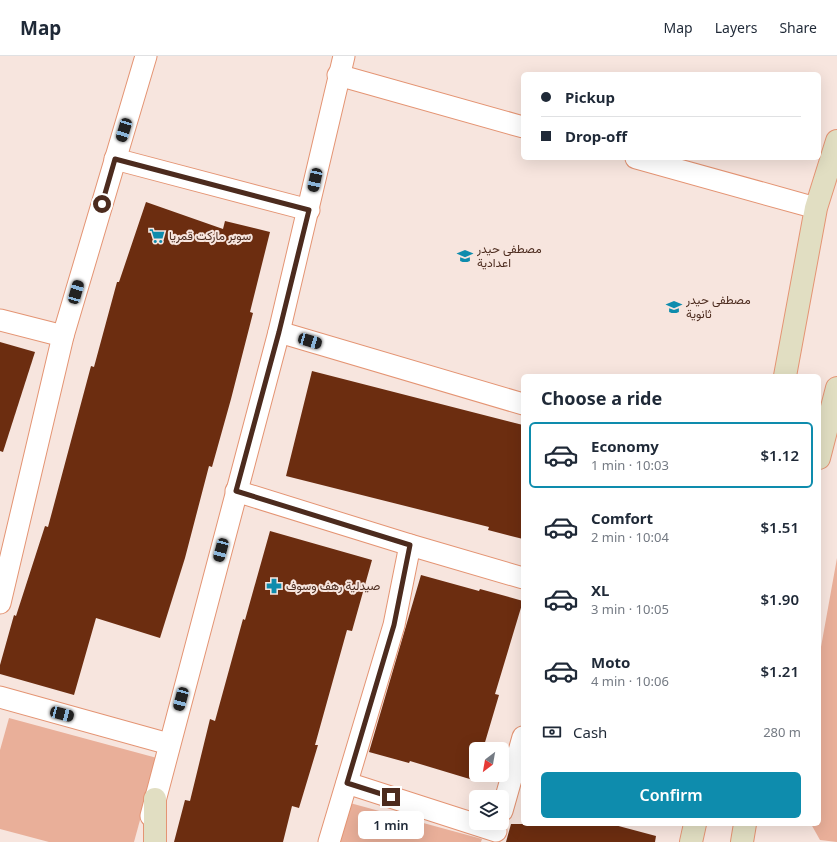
<!DOCTYPE html>
<meta charset="utf-8">
<style>
body{margin:0;font-family:"Noto Sans",Vazirmatn,sans-serif;background:#f6f6f7;color:#1f2937;height:100vh;display:flex;flex-direction:column;font-size:15px;white-space:nowrap}
*{box-sizing:border-box;margin:0}
p{font-size:13px;color:#747a83}
.icon{flex:none;width:22px;height:22px;fill:none;stroke:currentColor;stroke-width:2;stroke-linecap:round;stroke-linejoin:round}
.map{position:relative;flex:1;overflow:hidden}
.side{position:absolute;left:521px;top:318px;width:300px;height:452px;display:flex;flex-direction:column;background:#fff;border-radius:6px;box-shadow:0 4px 16px #0002}
.side>*{flex:none}
.guide{position:absolute;left:521px;top:16px;width:300px;height:88px;border-radius:6px;box-shadow:0 4px 16px #0002;display:grid;align-content:center;height:88px;padding:0 20px;background:#fff}
.needle{width:26px;rotate:211deg}
.buttons{position:absolute;left:469px;top:686px;display:grid;gap:8px}
.buttons a{display:grid;place-items:center;width:40px;height:40px;border-radius:6px;background:#fff;box-shadow:0 4px 16px #0002;font-size:20px}
.end{position:absolute;width:18px;height:18px;margin:-9px;border:5px solid #4c2b1e;background:#fff;box-shadow:0 0 0 2px #fff}
.from{border-radius:50%}
.bubble{position:absolute;height:28px;border-radius:6px;background:#fff;box-shadow:0 4px 16px #0002;font-size:13px;font-weight:600;line-height:28px;text-align:center}
.car{position:absolute;width:12px;height:24px;margin:-12px -6px;border-radius:5px;box-shadow:0 0 3px 1px #0007;background:linear-gradient(#222 24%,#8ab4d8 0 40%,#222 0 76%,#8ab4d8 0 86%,#222 0)}
.guide b{display:flex;align-items:center;gap:14px;height:38px;font-size:15px}
.guide b+b{border-top:1px solid #e0e1e3}
.guide i{width:10px;height:10px;background:#1f2937}
ul{padding:0;list-style:none}
li{display:flex;align-items:center;gap:12px;height:66px;margin:0 8px 6px;padding:0 12px;border:2px solid transparent;border-radius:6px}
li div{flex:1}
li b{display:block;font-size:15px}
li em{font-style:normal;font-weight:600}
li.selected{border-color:#0e8cad}
li>.icon{width:36px;height:36px;stroke-width:1.5}
h2{padding:0 20px;font-size:18px;line-height:48px}
.pay{display:flex;align-items:center;gap:10px;height:44px;padding:0 20px;font-size:15px}
.pay p{margin-inline-start:auto}
.cta{display:flex;gap:8px;margin-top:auto;padding:8px 20px}
.cta a{flex:1;height:46px;border-radius:6px;background:#0e8cad;color:#fff;font-size:16px;font-weight:600;line-height:46px;text-align:center}
header{display:flex;align-items:center;gap:24px;box-sizing:border-box;height:56px;padding:0 20px;background:#fff;border-bottom:1px solid #e0e1e3}
header strong{font-size:19px}
nav{display:flex;gap:22px;margin-inline-start:auto;font-size:14px}
.map>svg:first-child{display:block}
.green{fill:#e9af99}
.building{fill:#6c2d10}
.lines{fill:none;stroke-linecap:round;stroke-linejoin:round}
.minor-casing{stroke:#e49473;stroke-width:23}
.secondary-casing{stroke:#e49473;stroke-width:24}
.minor{stroke:#fff;stroke-width:21}
.secondary{stroke:#e1dec2;stroke-width:22}
.route{stroke:#4c2b1e;stroke-width:5}
.labels{text-anchor:middle;stroke-width:4;stroke-linejoin:round;paint-order:stroke}
.poi-label{font-size:12px;fill:#4c2b1e;stroke:#f7e5de;text-anchor:start}
</style>
<header>
<strong>Map</strong>
<nav><a>Map</a><a>Layers</a><a>Share</a></nav>
</header>
<div class="map">
<svg width="837" height="786" viewBox="0 0 837 786">
<rect width="100%" height="100%" fill="#f7e5de"/>
<!-- green -->
<g class="green">
<path d="M 837,502 L 837,786 L 820,784 L 811,768 L 819,768 L 819,602 Z"/>
<path d="M 9,662 L 157,702 L 134,786 L 49,786 L 0,773 L 0,694 Z"/>
<path d="M 350,747 L 482,783 L 481,786 L 339,786 Z"/>
</g>
<!-- building -->
<g class="building">
<path d="M 146,146 L 223,173 L 225,165 L 270,176 L 250,256 L 253,257 L 231,343 L 212,411 L 209,410 L 185,502 L 160,582 L 96,562 L 74,639 L 0,618 L 0,609 L 14,559 L 16,560 L 45,470 L 48,471 L 91,310 L 94,311 L 117,226 L 119,226 Z"/>
<path d="M 0,286 L 35,296 L 3,396 L 0,395 Z"/>
<path d="M 312,315 L 523,369 L 523,483 L 488,474 L 489,471 L 286,420 Z"/>
<path d="M 270,475 L 372,504 L 352,575 L 347,574 L 315,689 L 318,689 L 299,752 L 292,750 L 283,786 L 174,786 L 185,744 L 190,745 L 210,663 L 215,665 L 243,563 L 245,564 Z"/>
<path d="M 421,519 L 479,535 L 480,533 L 523,545 L 495,638 L 499,639 L 483,693 L 476,693 L 476,714 L 473,724 L 410,705 L 409,707 L 369,696 Z"/>
<path d="M 511,768 L 611,768 L 656,780 L 655,786 L 506,786 Z"/>
</g>
<g class="lines">
<defs>
<g id="minor">
<path d="M 338,19 L 523,71"/>
<path d="M 636,102 L 816,152"/>
<path d="M 115,103 L 309,154"/>
<path d="M 0,264 L 63,280"/>
<path d="M 279,276 L 523,348"/>
<path d="M 236,435 L 410,489 L 523,522"/>
<path d="M 0,547 L 63,280 L 146,0"/>
<path d="M 0,641 L 169,688"/>
<path d="M 347,727 L 496,775"/>
<path d="M 502,755 L 523,681"/>
<path d="M 151,760 L 279,276 L 344,0"/>
<path d="M 329,786 L 394,569 L 410,489"/>
</g>
<g id="secondary">
<path d="M 785,320 L 816,152 L 837,85"/>
<path d="M 819,402 L 837,332"/>
<path d="M 155,786 L 155,743"/>
<path d="M 691,786 L 695,768"/>
<path d="M 742,786 L 745,768"/>
</g>
</defs>
<!-- minor casing -->
<use href="#minor" class="minor-casing"/>
<!-- secondary casing -->
<use href="#secondary" class="secondary-casing"/>
<!-- minor -->
<use href="#minor" class="minor"/>
<!-- secondary -->
<use href="#secondary" class="secondary"/>
</g>
<g class="lines">
<!-- route -->
<path class="route" d="M 102,148 L 115,103 L 309,154 L 279,276 L 236,435 L 410,489 L 394,569 L 347,727 L 391,741"/>
</g>
<!-- icons -->
<defs>
<symbol id="supermarket-bare" viewBox="-9 -9 18 18"><path d="M-6-5.5h2.5l.6 2H6L4.5 2H-2.5L-4.4-4H-6ZM-1.5 3.2a1.3 1.3 0 1 0 .1 0ZM3 3.2a1.3 1.3 0 1 0 .1 0Z" fill="#0e8cad" stroke="#f7e5de" stroke-width="2.5" paint-order="stroke"/></symbol>
<symbol id="school-bare" viewBox="-9 -9 18 18"><path d="M0-5L7-2L0 1L-7-2ZM-4 1L0 2.5L4 1V4Q0 6-4 4Z" fill="#0e8cad" stroke="#f7e5de" stroke-width="2.5" paint-order="stroke"/></symbol>
<symbol id="pharmacy-bare" viewBox="-9 -9 18 18"><path d="M-2-6h4v4h4v4h-4v4h-4v-4h-4v-4h4Z" fill="#0e8cad" stroke="#f7e5de" stroke-width="2.5" paint-order="stroke"/></symbol>
</defs>
<g fill-rule="evenodd">
<use href="#supermarket-bare" x="146" y="169" width="22" height="22"/>
<use href="#school-bare" x="454" y="189" width="22" height="22"/>
<use href="#school-bare" x="663" y="240" width="22" height="22"/>
<use href="#pharmacy-bare" x="263" y="519" width="22" height="22"/>
</g>
<g class="labels">
<!-- poi labels -->
<g class="poi-label">
<text x="169" y="184">سوبر ماركت قمريا</text>
<text x="477" y="197">مصطفى حيدر<tspan x="477" dy="14">اعدادية</tspan></text>
<text x="686" y="248">مصطفى حيدر<tspan x="686" dy="14">ثانوية</tspan></text>
<text x="286" y="534">صيدلية رهف وسوف</text>
</g>
</g>
</svg>
<div class="buttons">
<a><svg class="needle" viewBox="-14 -14 28 28"><path d="M0-13l5 13h-10z" fill="#e53935"/><path d="M0 13l5-13h-10z" fill="#747a83"/></svg></a>
<a><svg class="icon" aria-label="layers" viewBox="0 0 24 24"><path d="M12 4l9 5-9 5-9-5zM3 14l9 5 9-5"/></svg></a>
</div>
<i class="end from" style="left:102px;top:148px"></i>
<i class="end" style="left:391px;top:741px"></i>
<div class="bubble" style="left:358px;top:755px;width:66px">1 min</div>
<i class="car" style="left:124px;top:74px;rotate:197deg"></i>
<i class="car" style="left:315px;top:124px;rotate:192deg"></i>
<i class="car" style="left:76px;top:236px;rotate:16deg"></i>
<i class="car" style="left:310px;top:285px;rotate:106deg"></i>
<i class="car" style="left:221px;top:494px;rotate:195deg"></i>
<i class="car" style="left:181px;top:643px;rotate:195deg"></i>
<i class="car" style="left:62px;top:658px;rotate:105deg"></i>
<div class="guide">
<b><i class="from"></i>Pickup</b>
<b><i></i>Drop-off</b>
</div>
<section class="side">
<h2>Choose a ride</h2>
<ul>
<li class="selected"><svg class="icon" aria-label="car" viewBox="0 0 24 24"><path d="M5 17H2v-5l4-1 3-4h7l3 4 3 1v5h-3M9 17h6M6 11h13"/><circle cx="7" cy="17" r="2"/><circle cx="17" cy="17" r="2"/></svg><div><b>Economy</b><p>1 min · 10:03</p></div><em>$1.12</em></li>
<li><svg class="icon" aria-label="car" viewBox="0 0 24 24"><path d="M5 17H2v-5l4-1 3-4h7l3 4 3 1v5h-3M9 17h6M6 11h13"/><circle cx="7" cy="17" r="2"/><circle cx="17" cy="17" r="2"/></svg><div><b>Comfort</b><p>2 min · 10:04</p></div><em>$1.51</em></li>
<li><svg class="icon" aria-label="car" viewBox="0 0 24 24"><path d="M5 17H2v-5l4-1 3-4h7l3 4 3 1v5h-3M9 17h6M6 11h13"/><circle cx="7" cy="17" r="2"/><circle cx="17" cy="17" r="2"/></svg><div><b>XL</b><p>3 min · 10:05</p></div><em>$1.90</em></li>
<li><svg class="icon" aria-label="car" viewBox="0 0 24 24"><path d="M5 17H2v-5l4-1 3-4h7l3 4 3 1v5h-3M9 17h6M6 11h13"/><circle cx="7" cy="17" r="2"/><circle cx="17" cy="17" r="2"/></svg><div><b>Moto</b><p>4 min · 10:06</p></div><em>$1.21</em></li>
</ul>
<div class="pay"><svg class="icon" aria-label="cash" viewBox="0 0 24 24"><path d="M3 7h18v10H3z"/><circle cx="12" cy="12" r="2"/></svg>Cash<p>280 m</p></div>
<div class="cta"><a>Confirm</a></div>
</section>
</div>
